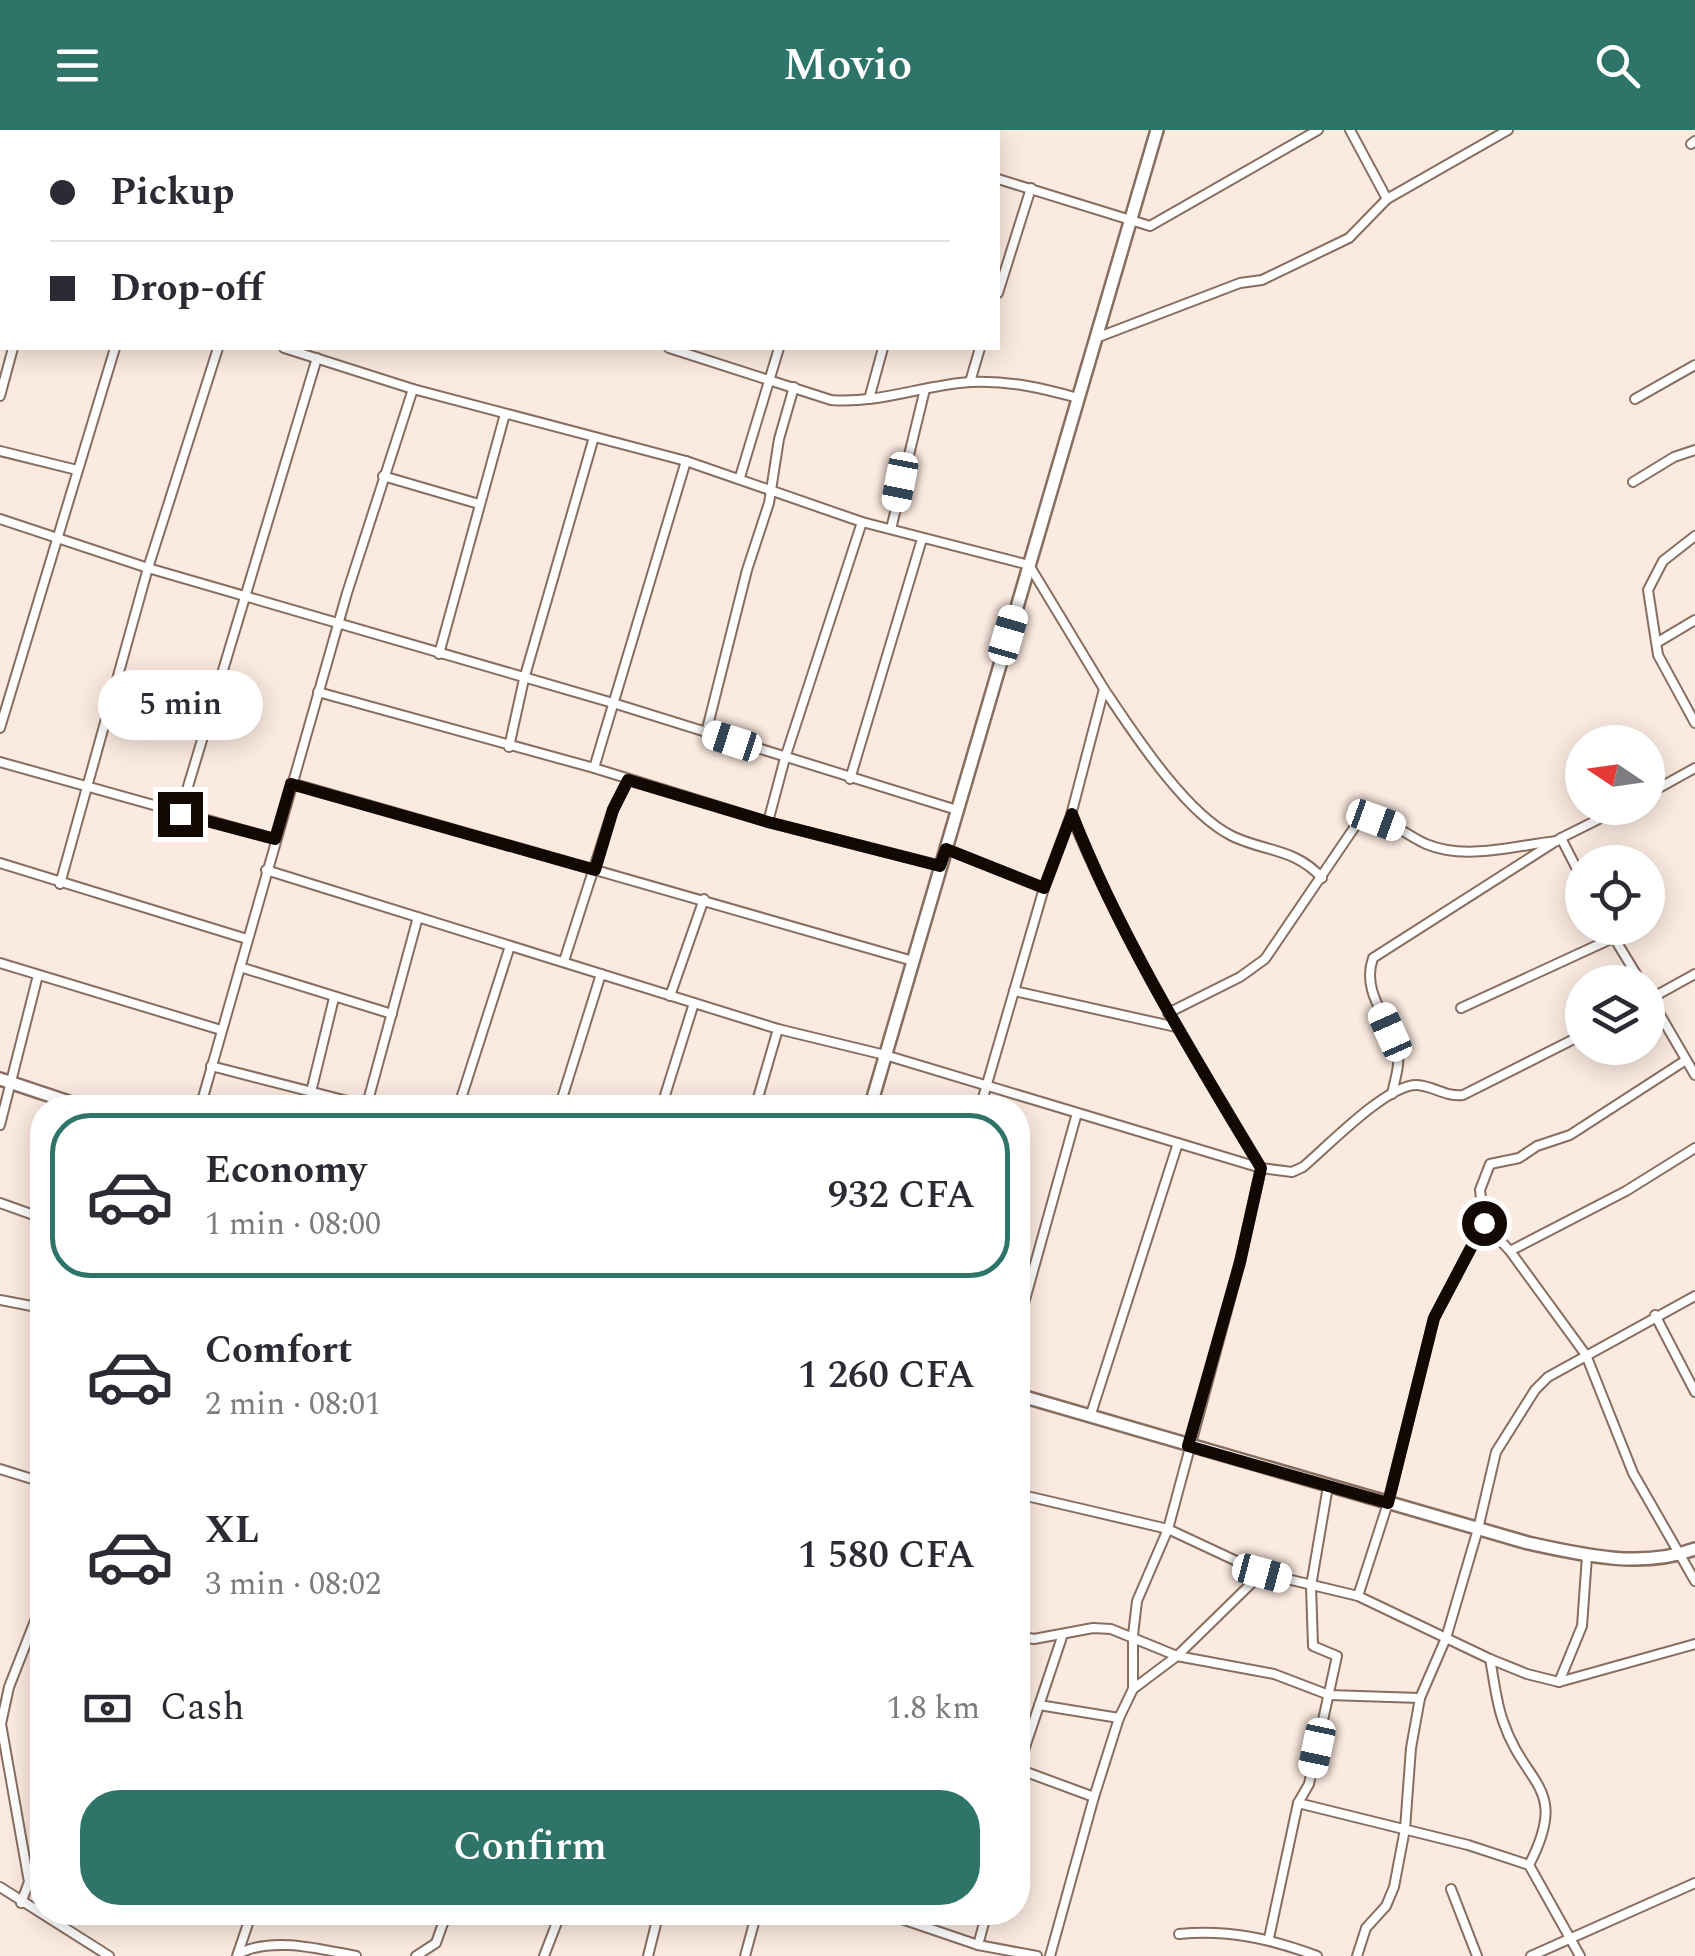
<!DOCTYPE html>
<meta charset="utf-8">
<style>
body{margin:0;font-family:Spectral,serif;background:#f2f2f3;color:#2b2b33;height:100vh;display:flex;flex-direction:column;font-size:38px;white-space:nowrap}
*{box-sizing:border-box;margin:0}
p{font-size:32px;color:#7c7c81}
.icon{flex:none;width:55px;height:55px;fill:none;stroke:currentColor;stroke-width:2;stroke-linecap:round;stroke-linejoin:round}
.map{position:relative;flex:1;overflow:hidden}
.panel{position:absolute;left:30px;top:965px;width:1000px;height:830px;display:flex;flex-direction:column;background:#fff;border-radius:40px;box-shadow:0 5px 25px #0003}
.panel>*{flex:none}
.guide{position:absolute;left:0px;top:0px;width:1000px;height:220px;box-shadow:0 5px 25px #0003;display:grid;align-content:center;height:220px;padding:0 50px;background:#fff}
.needle{width:65px;rotate:283deg}
.tools{position:absolute;left:1565px;top:595px;display:grid;gap:20px}
.tools a{display:grid;place-items:center;width:100px;height:100px;border-radius:50%;background:#fff;box-shadow:0 5px 25px #0003;font-size:50px}
.end{position:absolute;width:45px;height:45px;margin:-22px;border:12px solid #120905;background:#fff;box-shadow:0 0 0 5px #fff}
.from{border-radius:50%}
.bubble{position:absolute;height:70px;border-radius:35px;background:#fff;box-shadow:0 5px 25px #0003;font-size:32px;font-weight:600;line-height:70px;text-align:center}
.car{position:absolute;width:30px;height:60px;margin:-30px -15px;border-radius:12px;box-shadow:0 0 8px 2px #0007;background:linear-gradient(#fff 24%,#345 0 40%,#fff 0 76%,#345 0 86%,#fff 0)}
.guide b{display:flex;align-items:center;gap:35px;height:95px;font-size:38px}
.guide b+b{border-top:2px solid #e1e1e2}
.guide i{width:25px;height:25px;background:#2b2b33}
ul{padding:18px 0 0;list-style:none}
li{display:flex;align-items:center;gap:30px;height:165px;margin:0 20px 15px;padding:0 30px;border:5px solid transparent;border-radius:40px}
li div{flex:1}
li b{display:block;font-size:38px}
li em{font-style:normal;font-weight:600}
li.current{border-color:#2e7469}
li>.icon{width:90px;height:90px;stroke-width:1.5}
.pay{display:flex;align-items:center;gap:25px;height:110px;padding:0 50px;font-size:38px}
.pay p{margin-inline-start:auto}
.primary-button{display:flex;gap:20px;margin-top:auto;padding:20px 50px}
.primary-button a{flex:1;height:115px;border-radius:40px;background:#2e7469;color:#fff;font-size:40px;font-weight:600;line-height:115px;text-align:center}
header{display:flex;justify-content:space-between;align-items:center;height:130px;padding:0 50px;background:#2e7469;color:#fff;font-size:45px;font-weight:600}
.map>svg:first-child{display:block}
.lines{fill:none;stroke-linecap:round;stroke-linejoin:round}
.street-casing{stroke:#876e5f;stroke-width:12}
.secondary-casing{stroke:#876e5f;stroke-width:16}
.street{stroke:#fff;stroke-width:8}
.secondary{stroke:#fff;stroke-width:11}
.route{stroke:#120905;stroke-width:12}
</style>
<header><svg class="icon" aria-label="menu" viewBox="0 0 24 24"><path d="M4 6h16M4 12h16M4 18h16"/></svg>Movio<svg class="icon" aria-label="search" viewBox="0 0 24 24"><circle cx="10" cy="10" r="6"/><path d="M15 15l6 6"/></svg></header>
<div class="map">
<svg width="1695" height="1826" viewBox="0 0 1695 1826">
<rect width="100%" height="100%" fill="#fbeae0"/>
<g class="lines">
<defs>
<g id="street">
<path d="M 834,0 L 842,2"/>
<path d="M 1350,0 L 1387,69"/>
<path d="M 0,1 L 5,2"/>
<path d="M 77,2 L 77,0"/>
<path d="M 179,2 L 180,0"/>
<path d="M 279,2 L 280,0"/>
<path d="M 346,2 L 347,0"/>
<path d="M 442,2 L 443,0"/>
<path d="M 545,2 L 546,0"/>
<path d="M 646,2 L 647,0"/>
<path d="M 742,2 L 743,0"/>
<path d="M 848,2 L 849,0"/>
<path d="M 1691,14 L 1695,11"/>
<path d="M 998,49 L 1150,96 L 1318,0"/>
<path d="M 0,84 L 2,85"/>
<path d="M 0,128 L 2,129"/>
<path d="M 998,163 L 1031,58"/>
<path d="M 1096,208 L 1240,153 L 1262,150 L 1349,108 L 1387,69 L 1508,0"/>
<path d="M 284,218 L 413,259 L 686,331 L 862,392 L 1029,435 L 1104,559 L 1071,685 L 1044,758 L 980,978"/>
<path d="M 669,218 L 831,270 C 878,274 924,255 970,252 C 1008,250 1042,258 1078,268"/>
<path d="M 970,252 L 980,218"/>
<path d="M 0,266 L 13,218"/>
<path d="M 869,269 L 883,218"/>
<path d="M 1635,269 L 1695,235"/>
<path d="M 0,321 L 77,340"/>
<path d="M 383,346 L 479,374"/>
<path d="M 740,347 L 779,218"/>
<path d="M 1633,352 L 1674,327 L 1695,320"/>
<path d="M 0,389 L 148,438 L 613,573 L 957,680"/>
<path d="M 891,399 L 925,259"/>
<path d="M 1695,406 L 1663,431 L 1648,460 L 1658,525 L 1695,593"/>
<path d="M 1658,512 L 1695,490"/>
<path d="M 439,524 L 505,284"/>
<path d="M 1104,559 C 1133,602 1185,683 1232,706 C 1265,722 1295,718 1322,748"/>
<path d="M 318,562 L 594,638 L 768,692 L 941,736"/>
<path d="M 0,598 L 115,218"/>
<path d="M 706,603 L 747,440 L 769,373 L 779,309 L 794,257"/>
<path d="M 509,617 L 524,549 L 594,307"/>
<path d="M 0,632 L 275,709"/>
<path d="M 594,638 L 686,331"/>
<path d="M 850,649 L 922,409"/>
<path d="M 291,653 L 913,831"/>
<path d="M 1648,664 L 1695,638"/>
<path d="M 180,683 L 317,228"/>
<path d="M 768,692 L 785,628 L 862,392"/>
<path d="M 1561,708 L 1582,749"/>
<path d="M 946,719 L 1044,758"/>
<path d="M 0,733 L 247,809"/>
<path d="M 266,740 L 778,899 L 885,925 L 1261,1038 L 1292,1042 L 1303,1037 C 1327,1017 1387,954 1417,955 C 1434,956 1445,967 1463,965 L 1582,905"/>
<path d="M 60,754 L 148,438 L 218,218"/>
<path d="M 1608,798 L 1641,852"/>
<path d="M 564,831 L 613,679 L 628,650"/>
<path d="M 0,833 L 221,900"/>
<path d="M 240,837 L 392,884"/>
<path d="M 1014,861 L 1176,897"/>
<path d="M 1648,864 L 1695,945"/>
<path d="M 670,866 L 704,769"/>
<path d="M 1648,870 L 1695,844"/>
<path d="M 1461,878 L 1613,808"/>
<path d="M 1168,883 L 1240,847 L 1265,829 L 1356,695 C 1379,679 1405,705 1426,714 C 1466,731 1517,715 1557,711"/>
<path d="M 211,936 L 367,976"/>
<path d="M 311,962 L 334,868"/>
<path d="M 1392,964 C 1395,949 1401,933 1397,917 C 1388,887 1361,862 1373,828 L 1561,708 L 1621,678"/>
<path d="M 200,978 L 347,463 L 413,259"/>
<path d="M 366,978 L 418,787"/>
<path d="M 458,978 L 510,816"/>
<path d="M 559,978 L 601,844"/>
<path d="M 661,978 L 694,873"/>
<path d="M 755,978 L 778,899"/>
<path d="M 0,995 L 38,845"/>
<path d="M 0,1073 L 42,1088"/>
<path d="M 1484,1093 L 1510,1121 L 1626,1061 L 1695,1018"/>
<path d="M 1510,1121 L 1586,1225 L 1633,1343 L 1695,1451"/>
<path d="M 0,1170 L 42,1178"/>
<path d="M 1655,1185 L 1695,1262"/>
<path d="M 1018,1195 L 1077,983"/>
<path d="M 42,1271 L 42,1283"/>
<path d="M 1090,1287 L 1178,1013"/>
<path d="M 0,1339 L 42,1352"/>
<path d="M 42,1356 L 38,1365 L 42,1398"/>
<path d="M 1018,1364 L 1168,1399 L 1262,1443 L 1358,1466 L 1490,1529 L 1527,1544 L 1559,1552 L 1695,1514"/>
<path d="M 1358,1466 L 1388,1373 L 1434,1188 L 1484,1093 L 1480,1060 L 1490,1034 L 1519,1028 L 1537,1016 L 1570,1005 L 1686,930"/>
<path d="M 1018,1506 L 1034,1509 L 1093,1498 L 1111,1499 L 1177,1526 L 1274,1544 L 1329,1565 L 1420,1568"/>
<path d="M 1490,1529 C 1494,1549 1496,1572 1503,1591 C 1525,1657 1570,1656 1529,1735"/>
<path d="M 1559,1552 L 1582,1496 L 1587,1426"/>
<path d="M 1133,1559 L 1177,1526 L 1262,1443"/>
<path d="M 1039,1575 L 1119,1588"/>
<path d="M 1018,1638 L 1063,1504"/>
<path d="M 1018,1639 L 1094,1667"/>
<path d="M 1298,1673 L 1468,1715 L 1529,1735 L 1580,1826"/>
<path d="M 0,1757 L 109,1826"/>
<path d="M 1451,1759 L 1477,1826"/>
<path d="M 21,1773 L 29,1752 L 1,1594 L 9,1557 L 42,1473"/>
<path d="M 545,1782 L 561,1787"/>
<path d="M 881,1782 L 978,1815 L 1037,1826"/>
<path d="M 1179,1804 C 1229,1799 1271,1809 1317,1826"/>
<path d="M 1269,1808 L 1298,1673 L 1309,1654 L 1337,1526 L 1313,1516 L 1311,1456 L 1328,1356"/>
<path d="M 978,1815 L 987,1782"/>
<path d="M 238,1824 C 272,1806 320,1819 356,1826"/>
<path d="M 237,1826 L 252,1782"/>
<path d="M 416,1826 L 436,1813 L 447,1782"/>
<path d="M 544,1826 L 561,1782"/>
<path d="M 648,1826 L 659,1782"/>
<path d="M 745,1826 L 757,1782"/>
<path d="M 1050,1826 L 1094,1667 L 1119,1588 L 1133,1559 L 1133,1505 L 1137,1471 L 1168,1399 L 1240,1132 L 1261,1038 C 1192,923 1122,809 1071,685"/>
<path d="M 1357,1826 L 1366,1798 L 1386,1776 L 1394,1757 L 1405,1699 L 1411,1618 L 1420,1568 L 1446,1508 L 1478,1399 L 1496,1322 L 1535,1260 L 1548,1247 L 1695,1166"/>
<path d="M 1531,1826 L 1695,1753"/>
</g>
<g id="secondary">
<path d="M 0,949 L 87,978"/>
<path d="M 870,978 L 1157,0"/>
<path d="M 1018,1265 L 1528,1413 C 1582,1425 1642,1439 1695,1419"/>
</g>
</defs>
<!-- street casing -->
<use href="#street" class="street-casing"/>
<!-- secondary casing -->
<use href="#secondary" class="secondary-casing"/>
<!-- street -->
<use href="#street" class="street"/>
<!-- secondary -->
<use href="#secondary" class="secondary"/>
</g>
<g class="lines">
<!-- route -->
<path class="route" d="M 180,684 L 275,709 L 291,654 L 595,740 L 613,680 L 628,650 L 768,692 L 940,736 L 946,719 L 1044,758 L 1072,684 C 1121,809 1192,923 1261,1038 L 1240,1132 L 1188,1316 L 1388,1373 L 1434,1188 L 1484,1093"/>
</g>
</svg>
<div class="tools">
<a><svg class="needle" viewBox="-14 -14 28 28"><path d="M0-13l5 13h-10z" fill="#e53935"/><path d="M0 13l5-13h-10z" fill="#7c7c81"/></svg></a>
<a><svg class="icon" aria-label="locate" viewBox="0 0 24 24"><circle cx="12" cy="12" r="6"/><path d="M12 2v4M12 18v4M2 12h4M18 12h4"/></svg></a>
<a><svg class="icon" aria-label="layers" viewBox="0 0 24 24"><path d="M12 4l9 5-9 5-9-5zM3 14l9 5 9-5"/></svg></a>
</div>
<i class="end from" style="left:1484px;top:1093px"></i>
<i class="end" style="left:180px;top:684px"></i>
<div class="bubble" style="left:98px;top:540px;width:165px">5 min</div>
<i class="car" style="left:900px;top:352px;rotate:191deg"></i>
<i class="car" style="left:1008px;top:505px;rotate:16deg"></i>
<i class="car" style="left:732px;top:611px;rotate:288deg"></i>
<i class="car" style="left:1376px;top:690px;rotate:110deg"></i>
<i class="car" style="left:1390px;top:902px;rotate:336deg"></i>
<i class="car" style="left:1262px;top:1443px;rotate:105deg"></i>
<i class="car" style="left:1317px;top:1618px;rotate:192deg"></i>
<div class="guide">
<b><i class="from"></i>Pickup</b>
<b><i></i>Drop-off</b>
</div>
<section class="panel">
<ul>
<li class="current"><svg class="icon" aria-label="car" viewBox="0 0 24 24"><path d="M5 17H2v-5l4-1 3-4h7l3 4 3 1v5h-3M9 17h6M6 11h13"/><circle cx="7" cy="17" r="2"/><circle cx="17" cy="17" r="2"/></svg><div><b>Economy</b><p>1 min · 08:00</p></div><em>932 CFA</em></li>
<li><svg class="icon" aria-label="car" viewBox="0 0 24 24"><path d="M5 17H2v-5l4-1 3-4h7l3 4 3 1v5h-3M9 17h6M6 11h13"/><circle cx="7" cy="17" r="2"/><circle cx="17" cy="17" r="2"/></svg><div><b>Comfort</b><p>2 min · 08:01</p></div><em>1 260 CFA</em></li>
<li><svg class="icon" aria-label="car" viewBox="0 0 24 24"><path d="M5 17H2v-5l4-1 3-4h7l3 4 3 1v5h-3M9 17h6M6 11h13"/><circle cx="7" cy="17" r="2"/><circle cx="17" cy="17" r="2"/></svg><div><b>XL</b><p>3 min · 08:02</p></div><em>1 580 CFA</em></li>
</ul>
<div class="pay"><svg class="icon" aria-label="cash" viewBox="0 0 24 24"><path d="M3 7h18v10H3z"/><circle cx="12" cy="12" r="2"/></svg>Cash<p>1.8 km</p></div>
<div class="primary-button"><a>Confirm</a></div>
</section>
</div>
